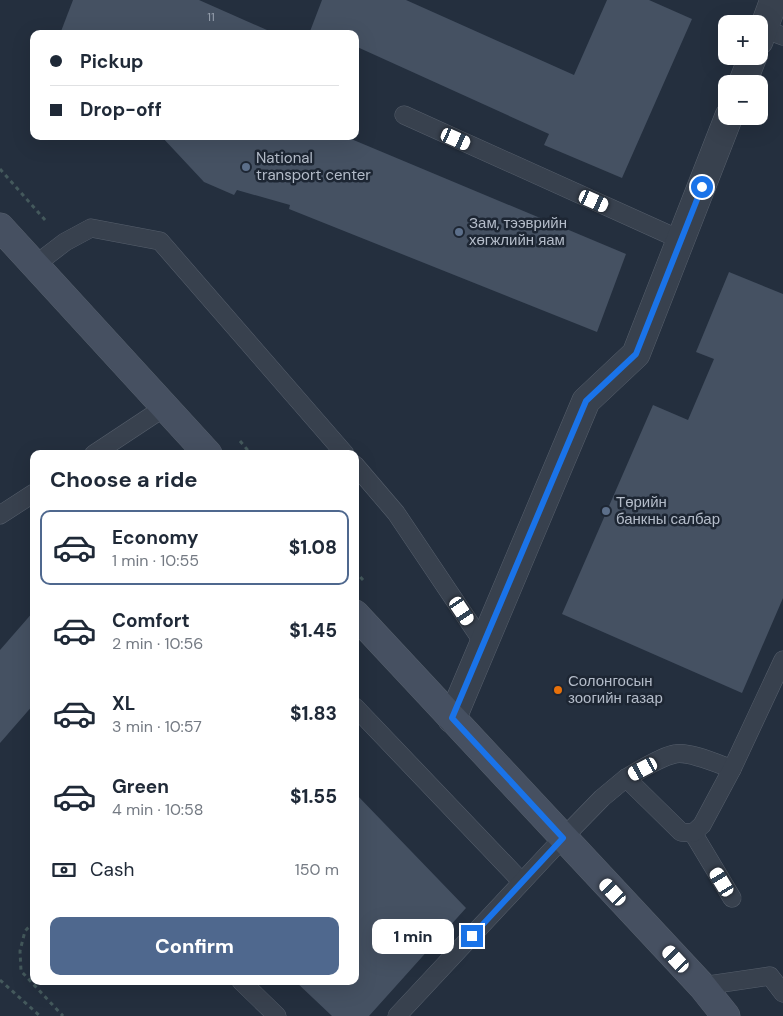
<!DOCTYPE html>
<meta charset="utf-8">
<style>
body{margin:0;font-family:"DM Sans",sans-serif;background:#f2f2f3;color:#1f2937;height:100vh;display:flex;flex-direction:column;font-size:19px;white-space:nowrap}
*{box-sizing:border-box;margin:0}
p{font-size:16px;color:#747a83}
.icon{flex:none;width:28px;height:28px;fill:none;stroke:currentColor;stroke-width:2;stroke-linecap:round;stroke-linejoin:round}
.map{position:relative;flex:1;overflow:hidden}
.sheet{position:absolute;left:30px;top:450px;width:329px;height:535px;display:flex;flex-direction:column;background:#fff;border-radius:10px;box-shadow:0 5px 20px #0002}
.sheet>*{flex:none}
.hud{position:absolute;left:30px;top:30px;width:329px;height:110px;border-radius:10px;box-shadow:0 5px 20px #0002;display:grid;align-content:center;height:110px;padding:0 20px;background:#fff}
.buttons{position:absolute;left:718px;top:15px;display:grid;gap:10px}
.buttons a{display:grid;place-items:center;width:50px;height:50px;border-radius:10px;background:#fff;box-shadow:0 5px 20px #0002;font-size:25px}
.end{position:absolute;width:22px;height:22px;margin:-11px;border:6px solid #1a73e8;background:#fff;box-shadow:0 0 0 2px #fff}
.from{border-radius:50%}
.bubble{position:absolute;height:35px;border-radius:10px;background:#fff;box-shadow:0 5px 20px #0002;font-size:16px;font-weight:800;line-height:35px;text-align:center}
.car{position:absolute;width:15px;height:30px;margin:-15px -8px;border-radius:6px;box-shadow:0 0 4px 1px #0007;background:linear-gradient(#fff 24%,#345 0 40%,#fff 0 76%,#345 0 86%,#fff 0)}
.hud b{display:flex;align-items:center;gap:18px;height:48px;font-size:19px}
.hud b+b{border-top:1px solid #e0e1e3}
.hud i{width:12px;height:12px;background:#1f2937}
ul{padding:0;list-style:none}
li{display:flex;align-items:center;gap:15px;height:75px;margin:0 10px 8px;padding:0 10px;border:2px solid transparent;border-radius:10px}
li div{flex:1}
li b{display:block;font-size:19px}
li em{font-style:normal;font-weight:800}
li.on{border-color:#4f688e}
li>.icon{width:45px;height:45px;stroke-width:1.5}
h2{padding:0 20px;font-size:22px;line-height:60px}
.pay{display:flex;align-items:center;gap:12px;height:55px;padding:0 20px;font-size:19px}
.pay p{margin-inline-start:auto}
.cta{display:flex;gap:10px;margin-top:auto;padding:10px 20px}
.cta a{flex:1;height:58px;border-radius:10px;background:#4f688e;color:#fff;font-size:20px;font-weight:800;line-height:58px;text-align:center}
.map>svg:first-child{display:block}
.building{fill:#455162}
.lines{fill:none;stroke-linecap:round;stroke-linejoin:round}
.lane-casing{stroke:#565f6c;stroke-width:19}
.street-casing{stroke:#565f6c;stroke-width:29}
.secondary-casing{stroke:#565f6c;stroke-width:29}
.path{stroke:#44595c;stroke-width:3;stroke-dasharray:4 4;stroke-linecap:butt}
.lane{stroke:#38414e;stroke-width:18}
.street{stroke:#38414e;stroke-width:28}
.secondary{stroke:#465061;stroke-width:28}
.route{stroke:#1a73e8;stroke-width:6}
.service-dot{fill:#5c6f8a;stroke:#1d2633;stroke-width:2}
.food-dot{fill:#e8710a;stroke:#1d2633;stroke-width:2}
.labels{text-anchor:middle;stroke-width:5;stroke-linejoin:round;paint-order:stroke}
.number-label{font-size:12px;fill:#98a1af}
.poi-label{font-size:15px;fill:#b4bcc9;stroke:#1d2633;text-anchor:start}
</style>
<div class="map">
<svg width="783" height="1016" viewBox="0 0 783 1016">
<rect width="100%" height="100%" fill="#242f3e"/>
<!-- building -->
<g class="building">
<path d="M 73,0 L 199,0 L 276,34 L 60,34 Z"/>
<path d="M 322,0 L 406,0 L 574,75 L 607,0 L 649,0 L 692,19 L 622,178 L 544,145 L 549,134 L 355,46 L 355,34 L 309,34 Z"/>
<path d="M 161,136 L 344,136 L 626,254 L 597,332 L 289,209 L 290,205 L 237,190 L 234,195 L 204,182 Z"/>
<path d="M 729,272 L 783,294 L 783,598 L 742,693 L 562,614 L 653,405 L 688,420 L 714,359 L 696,352 Z"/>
<path d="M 34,611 L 34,704 L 0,743 L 0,650 Z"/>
<path d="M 355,793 L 466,908 L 369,1016 L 332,1016 L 295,981 L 355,981 Z"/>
</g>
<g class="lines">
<defs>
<g id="lane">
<path d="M 764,29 L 783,36"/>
<path d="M 404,115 L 681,240"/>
<path d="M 35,265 L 65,242 L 91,228 L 160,241 L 345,454"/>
<path d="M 94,454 L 165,407"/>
<path d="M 355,465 L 396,513 L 484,644"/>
<path d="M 0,515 L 34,493"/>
<path d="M 355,707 L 522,882"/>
<path d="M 626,778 C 638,771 662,756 675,754 C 689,751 718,764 732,769"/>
<path d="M 693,833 L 732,898"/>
<path d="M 241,981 L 277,1016"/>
<path d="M 702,986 L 770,976 L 783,993"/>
<path d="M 397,1016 L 563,838 L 602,798 L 626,778 L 681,832 L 693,833 L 702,825 L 732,769 L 783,660"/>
</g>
<g id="street">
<path d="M 759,41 L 774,0"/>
<path d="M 742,84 L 753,56"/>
<path d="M 452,719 L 586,401 L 636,354 L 729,116"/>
</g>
<g id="secondary">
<path d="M 0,227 L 208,454"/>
<path d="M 355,614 L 702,986 L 726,1016"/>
</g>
</defs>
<!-- lane casing -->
<use href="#lane" class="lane-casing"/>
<!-- street casing -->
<use href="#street" class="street-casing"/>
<!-- secondary casing -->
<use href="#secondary" class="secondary-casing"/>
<!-- path -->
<g class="path">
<path d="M 0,169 L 46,221"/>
<path d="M 240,441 L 251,454"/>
<path d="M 355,571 L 364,581"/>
<path d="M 34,922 L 25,931 L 20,951 L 21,971 L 63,1016"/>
<path d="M 0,980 L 40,1016"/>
</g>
<!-- lane -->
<use href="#lane" class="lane"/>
<!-- street -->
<use href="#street" class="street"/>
<!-- secondary -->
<use href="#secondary" class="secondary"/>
</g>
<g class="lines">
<!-- route -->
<path class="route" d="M 472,936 L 563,838 L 452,718 L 586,401 L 636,354 L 702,187"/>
</g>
<!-- markers -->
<g class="service-dot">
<circle cx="246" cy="167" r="5"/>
<circle cx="459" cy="232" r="5"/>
<circle cx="606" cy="511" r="5"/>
</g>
<circle class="food-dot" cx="558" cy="690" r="5"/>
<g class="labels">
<!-- number labels -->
<g class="number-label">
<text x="211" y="21">11</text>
</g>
<!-- poi labels -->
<g class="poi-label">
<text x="256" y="163">National<tspan x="256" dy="17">transport center</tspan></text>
<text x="469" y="228">Зам, тээврийн<tspan x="469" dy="17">хөгжлийн яам</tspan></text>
<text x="616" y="507">Төрийн<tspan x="616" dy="17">банкны салбар</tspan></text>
<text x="568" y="686">Солонгосын<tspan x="568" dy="17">зоогийн газар</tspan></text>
</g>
</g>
</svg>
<div class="buttons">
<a>+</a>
<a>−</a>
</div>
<i class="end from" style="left:702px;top:187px"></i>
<i class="end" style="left:472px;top:936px"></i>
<div class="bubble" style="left:372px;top:919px;width:82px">1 min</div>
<i class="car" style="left:456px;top:139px;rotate:114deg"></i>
<i class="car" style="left:594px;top:201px;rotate:114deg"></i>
<i class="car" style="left:462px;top:611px;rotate:146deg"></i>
<i class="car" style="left:643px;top:769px;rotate:242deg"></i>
<i class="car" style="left:722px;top:882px;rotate:329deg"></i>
<i class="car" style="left:613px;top:892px;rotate:317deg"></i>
<i class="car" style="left:676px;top:959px;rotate:317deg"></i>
<div class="hud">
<b><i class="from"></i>Pickup</b>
<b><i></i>Drop-off</b>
</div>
<section class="sheet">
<h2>Choose a ride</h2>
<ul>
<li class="on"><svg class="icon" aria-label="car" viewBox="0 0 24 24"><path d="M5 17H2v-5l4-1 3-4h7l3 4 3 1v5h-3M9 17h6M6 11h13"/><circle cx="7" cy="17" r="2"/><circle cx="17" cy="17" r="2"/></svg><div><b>Economy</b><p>1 min · 10:55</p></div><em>$1.08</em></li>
<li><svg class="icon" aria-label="car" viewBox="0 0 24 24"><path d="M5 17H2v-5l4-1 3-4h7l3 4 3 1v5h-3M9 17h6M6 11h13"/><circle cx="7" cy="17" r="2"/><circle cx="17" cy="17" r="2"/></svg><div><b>Comfort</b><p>2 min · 10:56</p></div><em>$1.45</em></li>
<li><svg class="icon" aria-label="car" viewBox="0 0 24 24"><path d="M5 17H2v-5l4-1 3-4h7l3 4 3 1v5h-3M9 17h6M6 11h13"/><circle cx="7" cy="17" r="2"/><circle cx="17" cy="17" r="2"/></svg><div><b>XL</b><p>3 min · 10:57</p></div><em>$1.83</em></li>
<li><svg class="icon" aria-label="car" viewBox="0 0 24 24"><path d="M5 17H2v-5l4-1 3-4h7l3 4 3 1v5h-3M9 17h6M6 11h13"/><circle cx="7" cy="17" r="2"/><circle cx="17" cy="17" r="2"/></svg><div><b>Green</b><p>4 min · 10:58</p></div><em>$1.55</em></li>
</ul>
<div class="pay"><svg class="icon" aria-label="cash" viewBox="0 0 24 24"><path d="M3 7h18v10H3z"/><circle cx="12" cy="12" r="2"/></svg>Cash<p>150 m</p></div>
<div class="cta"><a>Confirm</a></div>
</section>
</div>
